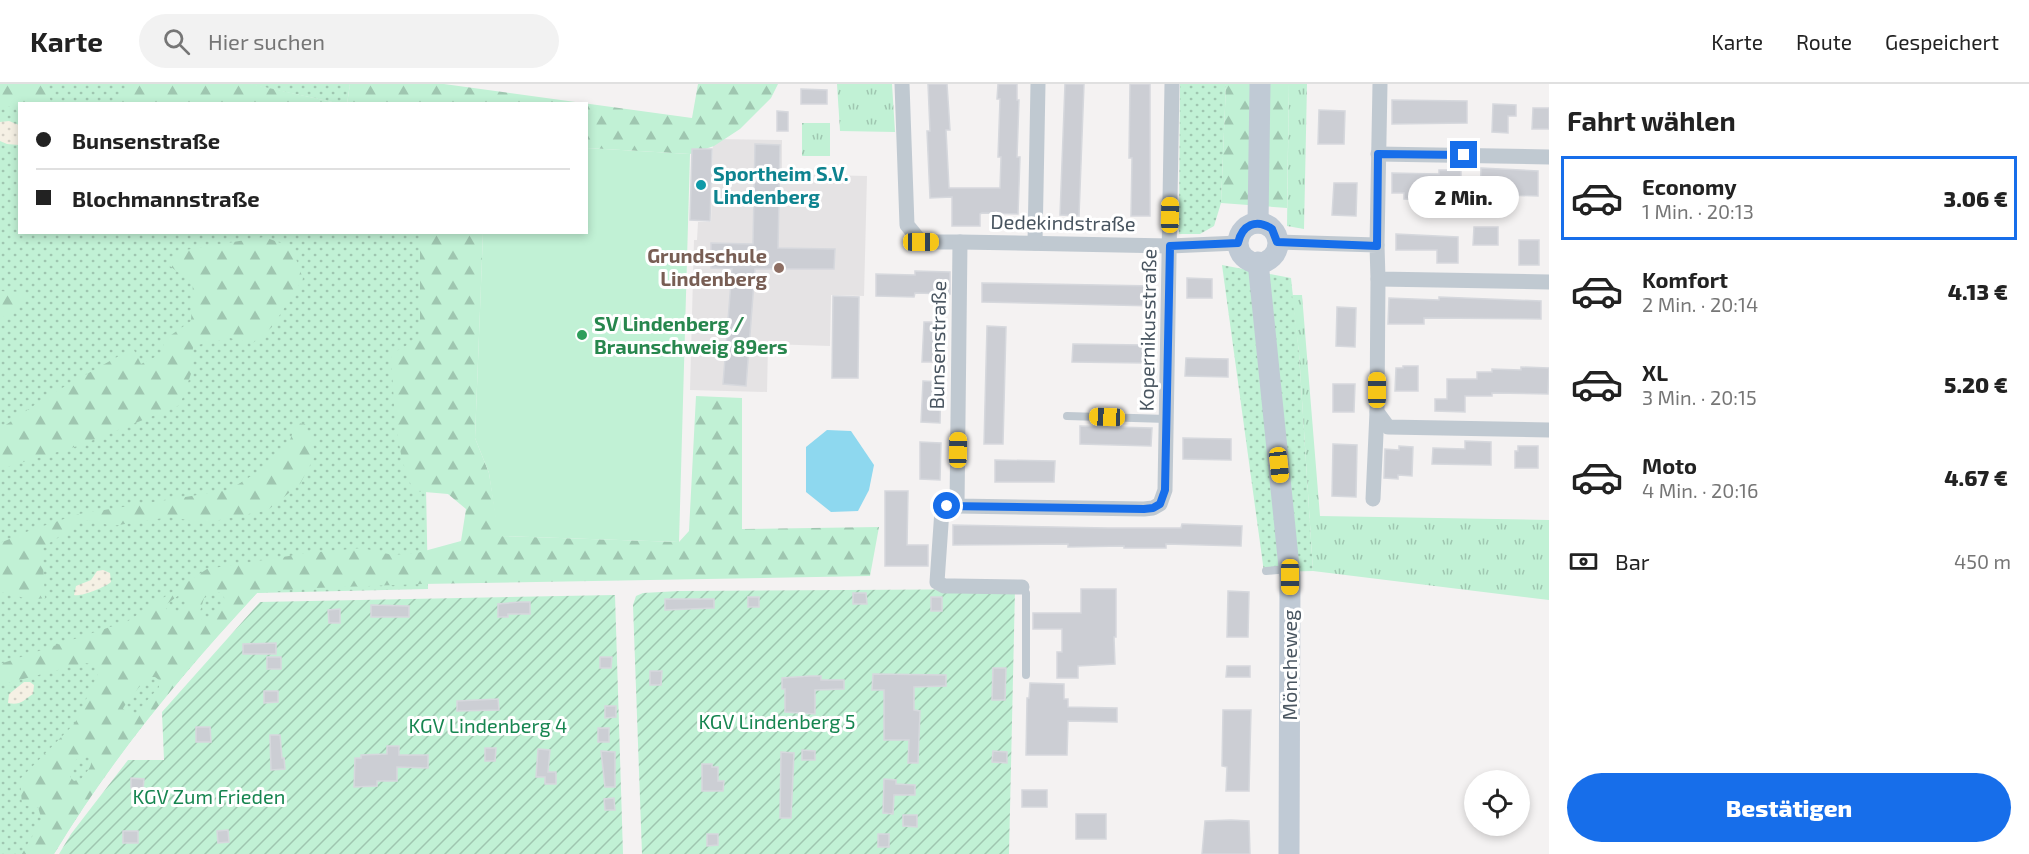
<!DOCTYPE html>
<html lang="de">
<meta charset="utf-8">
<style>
body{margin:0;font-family:"Exo 2",sans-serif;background:#f2f2f2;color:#222;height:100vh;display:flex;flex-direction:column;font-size:22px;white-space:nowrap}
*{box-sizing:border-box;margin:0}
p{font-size:20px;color:#767676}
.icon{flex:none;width:33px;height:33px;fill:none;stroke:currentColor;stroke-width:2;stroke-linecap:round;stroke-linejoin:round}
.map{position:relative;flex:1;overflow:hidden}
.panel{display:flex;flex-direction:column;background:#fff;width:480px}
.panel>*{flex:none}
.guide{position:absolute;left:18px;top:18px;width:570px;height:132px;border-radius:0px;box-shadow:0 3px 9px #0003;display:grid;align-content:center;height:132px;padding:0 18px;background:#fff}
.controls{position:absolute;left:1464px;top:686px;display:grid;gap:12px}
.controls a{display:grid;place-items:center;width:66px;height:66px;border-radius:50%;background:#fff;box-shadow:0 3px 9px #0003;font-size:30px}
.end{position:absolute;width:27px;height:27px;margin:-14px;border:8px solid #176eea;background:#fff;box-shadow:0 0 0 3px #fff}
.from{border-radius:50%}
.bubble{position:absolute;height:42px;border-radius:21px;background:#fff;box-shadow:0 3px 9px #0003;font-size:20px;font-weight:800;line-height:42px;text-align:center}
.car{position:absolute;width:18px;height:36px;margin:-18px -9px;border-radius:8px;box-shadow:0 0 4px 2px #0007;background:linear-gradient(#f5c518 24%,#345 0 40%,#f5c518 0 76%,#345 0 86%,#f5c518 0)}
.guide b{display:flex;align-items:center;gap:21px;height:57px;font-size:22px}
.guide b+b{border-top:2px solid #e0e0e0}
.guide i{width:15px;height:15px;background:#222}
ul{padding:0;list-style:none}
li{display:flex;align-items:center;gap:18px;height:84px;margin:0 12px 9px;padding:0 6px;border:3px solid transparent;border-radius:0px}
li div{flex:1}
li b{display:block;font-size:22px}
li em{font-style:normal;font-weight:800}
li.selected{border-color:#176eea}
li>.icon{width:54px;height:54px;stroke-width:1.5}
h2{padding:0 18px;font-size:27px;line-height:72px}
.pay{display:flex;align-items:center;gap:15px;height:66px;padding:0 18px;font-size:22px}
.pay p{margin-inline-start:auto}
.action{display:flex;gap:12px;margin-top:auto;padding:12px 18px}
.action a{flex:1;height:69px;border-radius:36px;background:#176eea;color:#fff;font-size:24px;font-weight:800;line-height:69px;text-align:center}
header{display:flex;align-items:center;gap:36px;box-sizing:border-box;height:84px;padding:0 30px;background:#fff;border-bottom:2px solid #e0e0e0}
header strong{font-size:28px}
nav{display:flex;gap:33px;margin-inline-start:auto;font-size:21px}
.search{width:420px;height:54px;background:#f2f2f2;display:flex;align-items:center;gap:15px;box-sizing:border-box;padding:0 21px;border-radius:33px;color:#767676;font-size:22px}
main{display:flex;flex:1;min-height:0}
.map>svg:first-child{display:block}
.education{fill:#e5e3e4}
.grass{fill:url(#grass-dots)}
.forest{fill:url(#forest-firs);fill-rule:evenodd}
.sand{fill:url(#sand-dots)}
.park{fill:url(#park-tufts)}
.garden{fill:url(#garden-furrows)}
.pitch{fill:#c1f1d5}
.water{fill:#8ed8ef}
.building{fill:#ccced4;stroke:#d6d8dd;stroke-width:1.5}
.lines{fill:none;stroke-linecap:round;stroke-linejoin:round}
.service{stroke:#c0c9d1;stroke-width:8}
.minor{stroke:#c0c9d1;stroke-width:15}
.secondary{stroke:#c0cad5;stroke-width:21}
.route{stroke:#176eea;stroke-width:8}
.culture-dot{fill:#0f9aa8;stroke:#fff;stroke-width:2}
.education-dot{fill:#8d6e63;stroke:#fff;stroke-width:2}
.leisure-dot{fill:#2e9e5b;stroke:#fff;stroke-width:2}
.labels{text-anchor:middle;stroke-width:6;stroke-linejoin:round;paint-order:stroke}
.culture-label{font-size:20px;font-weight:bold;fill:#0d838f;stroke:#fff;text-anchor:start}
.street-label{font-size:20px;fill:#495560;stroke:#fff}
.education-label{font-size:20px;font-weight:bold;fill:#785e54;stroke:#fff;text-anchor:end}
.leisure-label{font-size:20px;font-weight:bold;fill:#27864d;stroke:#fff;text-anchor:start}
.park-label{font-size:20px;fill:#168550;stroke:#fff}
</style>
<header>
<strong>Karte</strong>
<div class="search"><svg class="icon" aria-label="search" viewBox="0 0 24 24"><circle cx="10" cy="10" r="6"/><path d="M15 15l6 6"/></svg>Hier suchen</div>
<nav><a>Karte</a><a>Route</a><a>Gespeichert</a></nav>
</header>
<main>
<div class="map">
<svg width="1549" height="770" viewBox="0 0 1549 770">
<defs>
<pattern id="grass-dots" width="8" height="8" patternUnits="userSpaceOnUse" patternTransform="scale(1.5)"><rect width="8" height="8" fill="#c1f1d5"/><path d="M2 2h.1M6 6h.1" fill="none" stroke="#9fc6b0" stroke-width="1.8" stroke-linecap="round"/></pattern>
<pattern id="forest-firs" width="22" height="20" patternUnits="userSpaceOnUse" patternTransform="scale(1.5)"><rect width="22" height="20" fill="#c1f1d5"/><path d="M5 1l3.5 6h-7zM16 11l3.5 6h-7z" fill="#9fc6b0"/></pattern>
<pattern id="sand-dots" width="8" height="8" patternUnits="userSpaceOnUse" patternTransform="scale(1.5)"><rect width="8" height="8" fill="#f5f0e4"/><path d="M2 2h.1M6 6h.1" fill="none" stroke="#d4d0c6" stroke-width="1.8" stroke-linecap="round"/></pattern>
<pattern id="park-tufts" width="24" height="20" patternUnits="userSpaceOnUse" patternTransform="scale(1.5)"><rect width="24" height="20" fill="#c1f1d5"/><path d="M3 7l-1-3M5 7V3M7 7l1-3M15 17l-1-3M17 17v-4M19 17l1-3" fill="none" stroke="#9fc6b0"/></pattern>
<pattern id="garden-furrows" width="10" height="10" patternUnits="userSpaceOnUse" patternTransform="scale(1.5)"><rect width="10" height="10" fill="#c1f1d5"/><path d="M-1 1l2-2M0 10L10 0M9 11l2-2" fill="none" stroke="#9fc6b0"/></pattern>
</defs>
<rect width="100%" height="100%" fill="#f4f2f2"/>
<!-- education -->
<path class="education" d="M 713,55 L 782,56 L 782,90 L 867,92 L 864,212 L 831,211 L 830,262 L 768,260 L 767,308 L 690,306 L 694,156 L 697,156 L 698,138 L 711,138 Z"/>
<!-- grass -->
<g class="grass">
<path d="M 0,0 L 201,0 L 215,19 L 20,20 L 20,148 L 421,149 L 428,505 L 257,509 C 182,590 111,675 54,770 L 0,770 Z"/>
<path d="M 248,0 L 350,0 L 347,20 L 337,19 Z"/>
<path d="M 1180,0 L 1226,0 L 1221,119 L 1214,142 L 1200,150 L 1179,150 Z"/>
<path d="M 1222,181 L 1291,194 L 1299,269 L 1313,487 L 1264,488 Z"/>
</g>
<!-- forest -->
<g class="forest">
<path d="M 0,0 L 48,0 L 47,9 L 52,19 L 20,20 L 19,32 L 15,23 L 0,21 Z"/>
<path d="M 131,0 L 251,0 L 337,19 L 136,20 L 131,17 L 127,19 L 109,19 L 129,4 Z"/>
<path d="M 350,0 L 444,0 L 692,34 L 698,0 L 778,0 L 771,14 L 740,45 L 714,62 L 690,70 L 587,64 L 586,20 L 347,20 Z"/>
<path d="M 1226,0 L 1289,0 L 1287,124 L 1221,119 Z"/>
<path d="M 420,149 L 483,149 L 475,354 L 489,389 L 499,452 L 679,458 L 689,447 L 696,312 L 742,314 L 742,445 L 879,443 L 870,492 L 422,500 L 315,504 L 257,509 C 182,590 111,675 54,770 L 21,770 L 42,737 L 38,723 L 22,721 L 20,695 L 75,639 L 98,590 L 98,581 L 85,579 L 0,601 L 0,580 L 128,537 L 207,485 L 308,469 L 362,464 L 392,471 L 417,469 L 461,457 L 466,425 L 448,410 L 413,407 L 402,376 L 395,336 L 391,270 L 420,254 ZM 219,508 C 235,518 215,537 202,536 L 199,531 L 204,514 ZM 179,511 L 186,515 L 186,520 L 183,527 L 178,529 L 166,525 L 167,520 ZM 149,593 L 155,593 L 159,596 L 159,603 L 136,629 L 129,629 L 123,625 C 125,620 144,596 149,593 ZM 81,671 L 89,672 C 95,681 87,687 81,695 L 74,697 L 70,693 C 72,683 74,677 81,671 Z"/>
<path d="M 264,153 L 292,163 L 303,195 L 272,243 L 253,259 L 230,254 L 193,262 L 192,287 L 180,321 L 81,361 L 0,385 L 0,345 L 46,313 L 133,264 L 141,280 L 163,269 L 164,256 L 191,237 L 193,199 L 167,180 L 179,167 Z"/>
<path d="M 0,207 L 25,208 L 23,221 L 0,235 Z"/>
<path d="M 296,339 L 305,340 L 316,370 L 300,400 L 268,426 L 205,439 L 170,433 L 112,442 L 91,436 L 78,438 L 69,446 L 42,464 L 45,514 L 29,516 L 9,509 L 0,508 L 0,459 L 31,446 L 79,430 L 229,406 L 272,379 L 290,356 Z"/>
</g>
<!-- sand -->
<g class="sand">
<path d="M 9,37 L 19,41 L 19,61 L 7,60 L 0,57 L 0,38 Z"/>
<path d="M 103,486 L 110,489 L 111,498 C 105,503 82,513 74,511 L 76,502 L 91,496 L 97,487 Z"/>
<path d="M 24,598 L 30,598 L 34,601 L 33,610 C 24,616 20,622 8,619 L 9,610 Z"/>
</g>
<!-- park -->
<g class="park">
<path d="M 837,0 L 892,0 L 895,48 L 840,47 Z"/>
<path d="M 1289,0 L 1307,0 L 1304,145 L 1287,142 Z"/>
<rect x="802" y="39" width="28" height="33"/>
<path d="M 1292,211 L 1302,211 L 1320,432 L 1549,436 L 1549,516 L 1313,487 L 1299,269 Z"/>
</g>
<!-- garden -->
<g class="garden">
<path d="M 1015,505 L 1009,770 L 642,770 L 633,521 L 636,512 L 643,509 L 679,507 Z"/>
<path d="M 615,511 L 623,770 L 59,770 L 71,750 L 128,676 L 164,676 L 162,628 L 260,518 Z"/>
</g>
<!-- pitch -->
<path class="pitch" d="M 587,64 L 690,70 L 679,458 L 498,452 L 489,389 L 475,354 L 483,149 L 586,148 Z"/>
<!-- water -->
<path class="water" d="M 827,346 L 851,347 L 874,381 L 869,406 L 858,427 L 831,428 L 806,408 L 806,363 Z"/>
<!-- building -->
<g class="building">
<path d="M 928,0 L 947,0 L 950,46 L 946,46 L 949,104 L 1000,104 L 1001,73 L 998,73 L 1000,15 L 997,15 L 998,0 L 1017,0 L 1017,16 L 1019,16 L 1017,73 L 1020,73 L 1018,130 L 982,129 L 980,130 L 980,142 L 952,142 L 952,113 L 930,114 L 927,47 L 930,47 Z"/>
<path d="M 1065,0 L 1084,0 L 1079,132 L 1060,131 Z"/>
<path d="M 1130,0 L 1150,0 L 1150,132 L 1131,132 L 1132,74 L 1129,74 Z"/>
<path d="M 801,5 L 827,6 L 827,20 L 801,20 Z"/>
<path d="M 1392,16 L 1467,17 L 1467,39 L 1392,40 Z"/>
<path d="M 1493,20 L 1516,21 L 1516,32 L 1508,32 L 1508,49 L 1492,48 Z"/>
<path d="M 1533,24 L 1549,24 L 1549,45 L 1532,45 Z"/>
<path d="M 1319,26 L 1345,27 L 1344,60 L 1318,60 Z"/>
<path d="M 777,27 L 788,28 L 788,47 L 777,47 Z"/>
<path d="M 755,60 L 780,61 L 778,164 L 835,165 L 834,185 L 755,185 L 746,302 L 723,300 L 732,185 L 711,184 L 711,159 L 753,160 Z"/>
<path d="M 692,65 L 712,65 L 710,137 L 690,136 Z"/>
<path d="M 1481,84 L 1538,87 L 1538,112 L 1503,111 L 1502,116 L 1480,115 Z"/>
<path d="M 1439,86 L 1461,86 L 1461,106 L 1422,106 L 1421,116 L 1404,115 L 1404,109 L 1392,109 L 1392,89 L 1439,90 Z"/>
<path d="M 1334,99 L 1357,99 L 1356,132 L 1332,131 Z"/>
<path d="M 1474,143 L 1498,143 L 1498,161 L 1473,161 Z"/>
<path d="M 1396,150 L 1458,153 L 1458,179 L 1437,179 L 1437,166 L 1396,166 Z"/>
<rect x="1519" y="156" width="20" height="25"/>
<path d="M 915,187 L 950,188 L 950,210 L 915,209 L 914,213 L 876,212 L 876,190 L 915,191 Z"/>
<path d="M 1187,194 L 1212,195 L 1212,214 L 1187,214 Z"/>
<path d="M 982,199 L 1155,202 L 1155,222 L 982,218 Z"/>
<path d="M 833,212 L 859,213 L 858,294 L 832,294 Z"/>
<path d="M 1439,213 L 1541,217 L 1541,235 L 1424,234 L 1424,240 L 1388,240 L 1389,214 L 1439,216 Z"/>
<path d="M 1337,223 L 1356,224 L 1355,263 L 1336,262 Z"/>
<path d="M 924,238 L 943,238 L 943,278 L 922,278 Z"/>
<path d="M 987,242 L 1006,243 L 1003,360 L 984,360 Z"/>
<path d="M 1073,260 L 1144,261 L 1144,279 L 1072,278 Z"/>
<path d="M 1186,274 L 1228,275 L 1228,293 L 1185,292 Z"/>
<path d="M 1403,282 L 1418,282 L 1418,307 L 1395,307 L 1396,284 L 1403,284 Z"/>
<path d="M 1521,283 L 1549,284 L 1548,310 L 1492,309 L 1492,312 L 1465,312 L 1465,328 L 1435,327 L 1435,315 L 1447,315 L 1447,295 L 1477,295 L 1477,288 L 1492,288 L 1492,285 L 1521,286 Z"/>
<path d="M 923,297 L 941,298 L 940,339 L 921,338 Z"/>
<path d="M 1333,300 L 1355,300 L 1354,328 L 1333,328 Z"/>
<path d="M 1080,342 L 1152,344 L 1151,362 L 1080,360 Z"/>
<path d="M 1183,354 L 1231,355 L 1231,376 L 1183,375 Z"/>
<path d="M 1465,357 L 1491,358 L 1491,381 L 1432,380 L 1433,364 L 1465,365 Z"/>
<path d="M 920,358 L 941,359 L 940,396 L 920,395 Z"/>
<path d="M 1333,360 L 1357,361 L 1356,413 L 1332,412 Z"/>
<path d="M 1399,362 L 1413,363 L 1412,392 L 1398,391 L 1398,395 L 1384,394 L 1385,365 L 1399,366 Z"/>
<path d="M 1518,362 L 1538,362 L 1538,384 L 1515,384 L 1515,367 L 1518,367 Z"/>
<path d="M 995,376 L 1055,377 L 1054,398 L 995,398 Z"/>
<path d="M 885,407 L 908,407 L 907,461 L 928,461 L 928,482 L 885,482 Z"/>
<path d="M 1182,440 L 1242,442 L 1241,462 L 1166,460 L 1166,464 L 1124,464 L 1124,462 L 1068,463 L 1068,460 L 953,461 L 953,441 L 1108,444 L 1181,444 Z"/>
<path d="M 1081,505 L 1116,505 L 1116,553 L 1114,553 L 1115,580 L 1078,582 L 1078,594 L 1057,594 L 1057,568 L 1062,568 L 1062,545 L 1033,545 L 1033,529 L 1081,529 Z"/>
<path d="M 1228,507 L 1249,508 L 1248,553 L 1227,553 Z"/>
<path d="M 853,509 L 866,509 L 867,520 L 853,520 Z"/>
<rect x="748" y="513" width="11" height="10"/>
<rect x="931" y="513" width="11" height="14"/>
<path d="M 665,515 L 714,515 L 714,524 L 665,526 Z"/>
<path d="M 520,518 L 530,518 L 530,530 L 508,530 L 508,533 L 498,533 L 498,520 Z"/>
<path d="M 371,521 L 409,522 L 409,533 L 371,533 Z"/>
<path d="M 340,525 L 340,539 L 329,539 L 328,526 Z"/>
<path d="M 276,559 L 276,570 L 243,570 L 243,560 Z"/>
<rect x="267" y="573" width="14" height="12"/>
<path d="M 600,573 L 612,573 L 611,584 L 600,584 Z"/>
<path d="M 1227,582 L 1250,582 L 1250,593 L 1226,593 Z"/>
<path d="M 993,584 L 1006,584 L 1005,616 L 992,616 Z"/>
<path d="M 650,587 L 662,587 L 661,601 L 650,601 Z"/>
<path d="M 873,590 L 946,591 L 946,602 L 914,603 L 914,626 L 920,627 L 918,679 L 908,679 L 909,656 L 884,656 L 884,606 L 872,606 Z"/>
<path d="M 810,592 L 821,592 L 821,596 L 844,596 L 844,605 L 815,606 L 815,630 L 785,628 L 785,605 L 782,605 L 782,594 Z"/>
<path d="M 1030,599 L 1064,600 L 1064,615 L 1068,615 L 1068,623 L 1117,624 L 1117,638 L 1068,637 L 1067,671 L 1026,671 L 1027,614 L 1029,614 Z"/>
<path d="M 264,607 L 278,607 L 278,618 L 264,619 Z"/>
<path d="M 498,615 L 499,626 L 457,627 L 457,617 Z"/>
<path d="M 605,622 L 616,622 L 616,633 L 605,634 Z"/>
<path d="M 1223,626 L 1251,626 L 1249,707 L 1226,707 L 1227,683 L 1222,682 Z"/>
<path d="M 196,643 L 210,643 L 211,658 L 196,658 Z"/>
<rect x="598" y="644" width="11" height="14"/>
<path d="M 270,651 L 280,651 L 282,674 L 284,674 L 285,685 L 271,686 Z"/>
<path d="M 387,662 L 399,662 L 399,671 L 428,671 L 428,684 L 397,683 L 397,697 L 377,697 L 377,702 L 354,703 L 355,674 L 361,674 L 361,671 L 387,670 Z"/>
<path d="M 485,664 L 496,664 L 495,677 L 485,677 Z"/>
<path d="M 538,665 L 550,666 L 548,688 L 556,688 L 556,700 L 545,700 L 545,693 L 536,693 Z"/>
<path d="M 802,666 L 815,667 L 815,676 L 802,676 Z"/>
<path d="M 601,667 L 615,668 L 615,703 L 605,703 Z"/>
<path d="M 993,667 L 1007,668 L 1007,679 L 992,678 Z"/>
<path d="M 781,668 L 794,669 L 791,734 L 780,734 Z"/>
<path d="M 702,680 L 712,680 L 712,683 L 718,683 L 718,697 L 724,697 L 723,707 L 702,707 Z"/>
<path d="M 131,694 L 144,695 L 143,705 L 131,704 Z"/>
<path d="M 884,695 L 896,696 L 896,700 L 915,701 L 915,711 L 894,711 L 893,730 L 883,729 Z"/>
<rect x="1022" y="706" width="25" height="17"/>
<path d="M 614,714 L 615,726 L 605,726 L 604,715 Z"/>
<rect x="1076" y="730" width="30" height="25"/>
<path d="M 903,731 L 917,731 L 917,743 L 903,742 Z"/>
<path d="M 1231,736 L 1249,737 L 1250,770 L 1202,770 L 1205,737 Z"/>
<path d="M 228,746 L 229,758 L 218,759 L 217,747 Z"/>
<rect x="123" y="747" width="15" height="12"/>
<path d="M 707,750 L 718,750 L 718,761 L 707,762 Z"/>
<rect x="878" y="750" width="11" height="13"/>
</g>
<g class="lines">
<!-- service -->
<g class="service">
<path d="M 1067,332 L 1167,335"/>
<path d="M 1266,487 L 1288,485"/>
<path d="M 1022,503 L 1026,509 L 1026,591"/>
</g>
<!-- minor -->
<g class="minor">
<path d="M 902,0 L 907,141 L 921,158 L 960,158 L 957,422 L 1144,425 L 1153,424 L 1160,420 L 1165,406 L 1172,0"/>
<path d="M 1378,70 L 1549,73"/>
<path d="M 960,158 L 1170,162 L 1238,159"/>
<path d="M 1277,158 L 1377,161 L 1378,195 L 1549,198"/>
<path d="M 1035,159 L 1038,0"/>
<path d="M 1377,161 L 1380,0"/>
<path d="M 1378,195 L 1377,328 L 1388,343 L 1549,346"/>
<path d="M 1373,415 L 1377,328"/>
<path d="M 957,422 L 947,422 L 942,426 L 937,498 L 944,502 L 954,502 L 1022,503"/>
</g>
<!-- secondary -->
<g class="secondary">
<path d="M 1258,139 L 1260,0"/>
<circle cx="1258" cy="159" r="20"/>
<path d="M 1258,178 L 1290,493 L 1289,770"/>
</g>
</g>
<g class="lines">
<!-- route -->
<path class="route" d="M 947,422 L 1144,425 L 1153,424 L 1160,420 L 1165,406 L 1170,162 L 1238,159 C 1242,141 1256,134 1272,145 L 1277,158 L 1377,162 L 1378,70 L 1464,71"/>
</g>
<!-- markers -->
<circle class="culture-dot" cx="701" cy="101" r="6"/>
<circle class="education-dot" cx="779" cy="184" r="6"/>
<circle class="leisure-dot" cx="582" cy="251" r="6"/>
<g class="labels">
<!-- culture labels -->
<g class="culture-label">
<text x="713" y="97">Sportheim S.V.<tspan x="713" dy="23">Lindenberg</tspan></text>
</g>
<!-- street labels -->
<g class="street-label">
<text transform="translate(1063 139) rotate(1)" y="7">Dedekindstraße</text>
<text transform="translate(1148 246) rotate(-89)" y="7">Kopernikusstraße</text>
<text transform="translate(938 261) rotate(-89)" y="7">Bunsenstraße</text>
<text transform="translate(1290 581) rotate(-90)" y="7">Möncheweg</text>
</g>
<!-- education labels -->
<g class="education-label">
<text x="767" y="179">Grundschule<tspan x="767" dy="23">Lindenberg</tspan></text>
</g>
<!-- leisure labels -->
<g class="leisure-label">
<text x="594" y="247">SV Lindenberg /<tspan x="594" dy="23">Braunschweig 89ers</tspan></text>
</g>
<!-- park labels -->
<g class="park-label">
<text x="777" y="645">KGV Lindenberg 5</text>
<text x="488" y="649">KGV Lindenberg 4</text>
<text x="209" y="720">KGV Zum Frieden</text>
</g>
</g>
</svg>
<div class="controls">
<a><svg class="icon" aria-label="locate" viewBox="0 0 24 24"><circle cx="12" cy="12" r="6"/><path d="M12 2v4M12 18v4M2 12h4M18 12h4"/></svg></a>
</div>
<i class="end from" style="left:947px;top:422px"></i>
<i class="end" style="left:1464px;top:71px"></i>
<div class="bubble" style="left:1408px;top:92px;width:111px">2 Min.</div>
<i class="car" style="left:1170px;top:131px;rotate:1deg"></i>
<i class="car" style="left:921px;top:158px;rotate:90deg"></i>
<i class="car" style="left:1377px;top:306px;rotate:0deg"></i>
<i class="car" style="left:1107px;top:333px;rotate:272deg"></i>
<i class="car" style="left:958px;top:366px;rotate:1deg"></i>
<i class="car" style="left:1279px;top:381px;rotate:174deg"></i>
<i class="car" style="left:1290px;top:493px;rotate:180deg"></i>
<div class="guide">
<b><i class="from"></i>Bunsenstraße</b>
<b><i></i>Blochmannstraße</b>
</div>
</div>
<section class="panel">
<h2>Fahrt wählen</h2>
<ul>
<li class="selected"><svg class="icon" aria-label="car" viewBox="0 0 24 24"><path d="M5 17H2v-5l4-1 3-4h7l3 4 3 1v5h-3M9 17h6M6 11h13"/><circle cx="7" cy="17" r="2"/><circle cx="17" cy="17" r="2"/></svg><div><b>Economy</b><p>1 Min. · 20:13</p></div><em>3.06 €</em></li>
<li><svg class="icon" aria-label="car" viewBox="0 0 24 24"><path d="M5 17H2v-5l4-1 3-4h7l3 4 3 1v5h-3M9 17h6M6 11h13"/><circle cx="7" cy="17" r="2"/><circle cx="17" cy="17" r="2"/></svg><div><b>Komfort</b><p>2 Min. · 20:14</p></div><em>4.13 €</em></li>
<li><svg class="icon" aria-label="car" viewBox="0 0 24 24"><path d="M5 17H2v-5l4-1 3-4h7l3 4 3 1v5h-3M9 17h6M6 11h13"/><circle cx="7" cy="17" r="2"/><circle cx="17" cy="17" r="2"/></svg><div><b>XL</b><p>3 Min. · 20:15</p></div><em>5.20 €</em></li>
<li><svg class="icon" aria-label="car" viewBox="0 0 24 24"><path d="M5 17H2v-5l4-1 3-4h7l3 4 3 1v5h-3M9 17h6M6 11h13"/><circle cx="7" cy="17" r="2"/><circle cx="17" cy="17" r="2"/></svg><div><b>Moto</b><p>4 Min. · 20:16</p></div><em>4.67 €</em></li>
</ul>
<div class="pay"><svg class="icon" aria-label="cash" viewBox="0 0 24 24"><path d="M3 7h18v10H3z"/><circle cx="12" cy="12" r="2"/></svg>Bar<p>450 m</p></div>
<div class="action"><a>Bestätigen</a></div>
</section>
</main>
